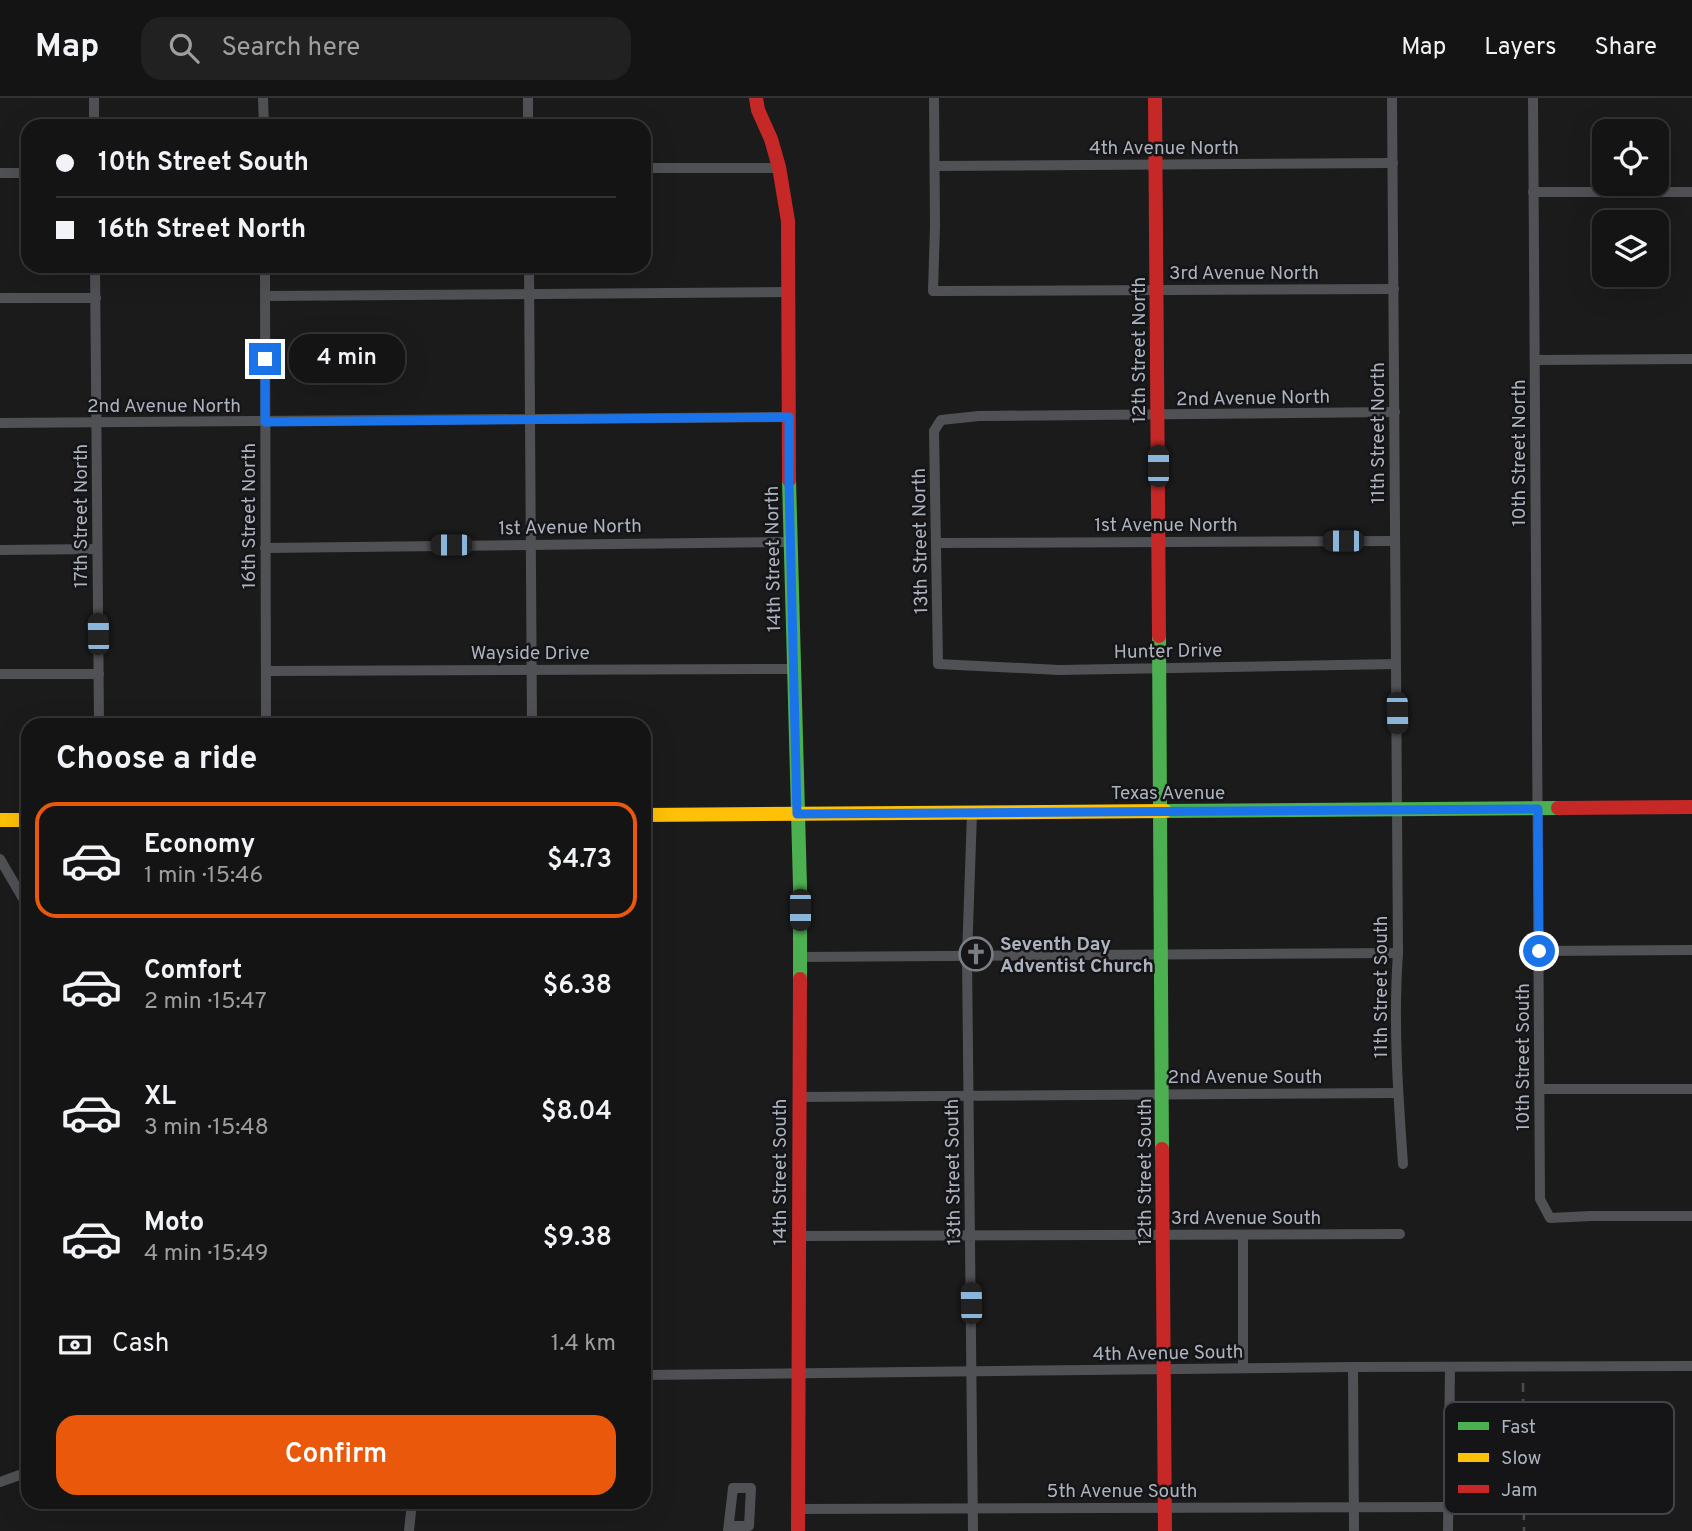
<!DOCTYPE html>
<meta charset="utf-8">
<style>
body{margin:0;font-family:Overpass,sans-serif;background:#212122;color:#f1f3f6;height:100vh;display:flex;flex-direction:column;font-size:26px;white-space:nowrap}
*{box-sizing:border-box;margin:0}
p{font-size:23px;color:#9d9ea0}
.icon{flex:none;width:38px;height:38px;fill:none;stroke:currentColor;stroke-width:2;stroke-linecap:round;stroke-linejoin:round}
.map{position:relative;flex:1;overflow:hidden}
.details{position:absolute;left:21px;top:620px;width:630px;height:791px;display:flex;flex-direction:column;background:#141415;border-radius:21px;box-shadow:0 7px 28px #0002,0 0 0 2px #333334}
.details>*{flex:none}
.banner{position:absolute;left:21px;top:21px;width:630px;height:154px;border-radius:21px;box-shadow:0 7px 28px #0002,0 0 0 2px #333334;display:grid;align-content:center;height:154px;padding:0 35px;background:#141415}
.buttons{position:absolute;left:1592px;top:21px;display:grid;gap:14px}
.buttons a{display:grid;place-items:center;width:77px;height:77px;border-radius:14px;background:#141415;box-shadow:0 7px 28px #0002,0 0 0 2px #333334;font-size:35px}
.end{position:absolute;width:32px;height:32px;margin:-16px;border:9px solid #1a73e8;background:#fff;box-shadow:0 0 0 4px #fff}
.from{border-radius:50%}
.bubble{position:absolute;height:49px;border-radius:21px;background:#141415;box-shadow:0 7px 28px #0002,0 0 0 2px #333334;font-size:23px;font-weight:600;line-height:49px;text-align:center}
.car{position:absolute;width:21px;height:42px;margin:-21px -10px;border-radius:9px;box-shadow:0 0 5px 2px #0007;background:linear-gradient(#222 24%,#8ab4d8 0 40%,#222 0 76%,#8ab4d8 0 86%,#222 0)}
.banner b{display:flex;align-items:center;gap:24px;height:66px;font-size:26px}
.banner b+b{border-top:2px solid #333334}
.banner i{width:18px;height:18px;background:#f1f3f6}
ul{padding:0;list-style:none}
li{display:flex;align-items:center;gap:21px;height:116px;margin:0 14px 10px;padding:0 21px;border:4px solid transparent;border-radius:21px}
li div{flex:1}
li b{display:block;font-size:26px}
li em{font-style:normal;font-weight:600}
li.on{border-color:#ea580c}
li>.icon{width:63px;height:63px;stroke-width:1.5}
h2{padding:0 35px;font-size:32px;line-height:84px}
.pay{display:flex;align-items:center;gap:18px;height:77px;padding:0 35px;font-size:26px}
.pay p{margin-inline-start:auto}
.button{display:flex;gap:14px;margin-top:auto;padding:14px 35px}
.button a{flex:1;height:80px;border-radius:21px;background:#ea580c;color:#fff;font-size:28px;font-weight:600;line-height:80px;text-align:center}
header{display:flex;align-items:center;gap:42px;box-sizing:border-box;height:98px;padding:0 35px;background:#141415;border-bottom:2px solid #333334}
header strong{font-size:33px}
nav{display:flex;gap:38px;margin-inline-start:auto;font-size:24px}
.search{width:490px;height:63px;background:#212122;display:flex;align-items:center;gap:18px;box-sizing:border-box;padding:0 24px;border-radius:21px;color:#9d9ea0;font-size:26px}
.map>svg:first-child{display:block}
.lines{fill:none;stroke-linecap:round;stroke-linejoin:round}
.street{stroke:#505155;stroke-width:10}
.fast{stroke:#4caf50;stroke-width:14}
.slow{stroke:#ffc107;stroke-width:14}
.jam{stroke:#c62828;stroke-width:14}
.rail{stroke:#4b4c4e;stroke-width:2.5;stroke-dasharray:9 7;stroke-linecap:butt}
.route{stroke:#1a73e8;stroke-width:9}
.labels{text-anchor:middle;stroke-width:5;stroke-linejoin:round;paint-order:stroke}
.street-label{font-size:19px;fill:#acb3be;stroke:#151518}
.poi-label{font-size:19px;font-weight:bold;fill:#acb3be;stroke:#151518;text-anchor:start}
.key{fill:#151518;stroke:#42444a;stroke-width:2}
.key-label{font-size:19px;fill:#acb3be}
</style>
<header>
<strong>Map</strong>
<div class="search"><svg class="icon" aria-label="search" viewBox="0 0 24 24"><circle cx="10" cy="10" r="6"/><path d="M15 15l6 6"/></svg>Search here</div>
<nav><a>Map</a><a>Layers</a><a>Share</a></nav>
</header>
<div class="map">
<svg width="1692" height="1433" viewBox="0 0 1692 1433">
<rect width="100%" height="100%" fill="#1b1b1c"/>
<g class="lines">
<!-- street -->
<g class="street">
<path d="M 263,0 L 264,28"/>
<path d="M 528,0 L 528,28"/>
<path d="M 934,0 L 935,128 L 933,193 L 1394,191"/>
<path d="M 1392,0 L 1398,855 C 1393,925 1398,996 1403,1066"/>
<path d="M 1533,0 L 1540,1101 L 1550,1120 L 1591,1118 L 1692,1118"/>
<path d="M 94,28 L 94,0"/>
<path d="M 935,68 L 1393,65"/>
<path d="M 644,70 L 780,70"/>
<path d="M 0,75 L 28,75"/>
<path d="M 1533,94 L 1692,94"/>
<path d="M 95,168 L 99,626"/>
<path d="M 265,168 L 266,626"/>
<path d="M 529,168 L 532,626"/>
<path d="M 265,198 L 789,194"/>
<path d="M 0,200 L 96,200"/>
<path d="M 1535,262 L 1692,261"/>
<path d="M 1395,314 L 979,318 L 941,322 L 934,333 L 938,566 L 1059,572 L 1396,566"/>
<path d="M 0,325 L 789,319"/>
<path d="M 936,445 L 1395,443"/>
<path d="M 265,450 L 791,444"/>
<path d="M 0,452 L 97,451"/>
<path d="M 266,573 L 794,571"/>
<path d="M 0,576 L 99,576"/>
<path d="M 972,715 L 967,858 L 973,1433"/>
<path d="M 0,761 L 28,809"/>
<path d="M 1539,853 L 1692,852"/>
<path d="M 799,859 L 1398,855"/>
<path d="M 1540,991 L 1692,991"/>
<path d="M 798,999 L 1398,995"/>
<path d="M 798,1138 C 998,1137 1199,1138 1400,1136"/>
<path d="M 1243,1138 L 1243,1270"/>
<path d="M 1353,1269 L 1354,1433"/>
<path d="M 644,1277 L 1353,1269 L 1692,1268"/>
<path d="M 0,1384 L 28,1374"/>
<path d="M 797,1411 L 1447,1409"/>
<path d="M 409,1433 L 412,1404"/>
<path d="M 728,1433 L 733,1390 L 751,1390 L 749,1428 L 735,1428 L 736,1433"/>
<path d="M 1448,1433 L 1450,1269"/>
</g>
<!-- fast -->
<g class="fast">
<path d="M 789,382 L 800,788 L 800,881"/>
<path d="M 1159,538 L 1162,1051"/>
<path d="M 1165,713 L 1558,710"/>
</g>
<!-- slow -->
<g class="slow">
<path d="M 644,717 L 1165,713"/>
<path d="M 0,722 L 28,722"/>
</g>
<!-- jam -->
<g class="jam">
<path d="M 756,0 L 758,12 L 771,41 L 779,69 L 788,123 L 789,382"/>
<path d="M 1155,0 L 1159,538"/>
<path d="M 1558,710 L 1692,709"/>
<path d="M 1162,1051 L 1165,1433"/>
<path d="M 798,1433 L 800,881"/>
</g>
<!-- rail -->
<path class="rail" d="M 1523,1285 L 1524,1433"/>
</g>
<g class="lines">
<!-- route -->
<path class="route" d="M 265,261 L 265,324 L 789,319 L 789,384 L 797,716 L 1538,711 L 1539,853"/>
</g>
<!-- icons -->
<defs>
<symbol id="church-ring" viewBox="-11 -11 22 22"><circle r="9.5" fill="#151518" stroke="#797e85" stroke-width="1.5"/><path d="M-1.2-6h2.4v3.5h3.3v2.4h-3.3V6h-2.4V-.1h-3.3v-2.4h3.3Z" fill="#797e85"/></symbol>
</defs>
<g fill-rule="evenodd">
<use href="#church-ring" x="957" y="837" width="38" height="38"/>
</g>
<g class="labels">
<!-- street labels -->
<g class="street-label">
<text x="1164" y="56">4th Avenue North</text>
<text x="1244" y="181">3rd Avenue North</text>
<text transform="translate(1138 252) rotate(-90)" y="7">12th Street North</text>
<text transform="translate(1253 299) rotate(-1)" y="7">2nd Avenue North</text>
<text x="164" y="314">2nd Avenue North</text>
<text transform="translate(1377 335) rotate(-90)" y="7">11th Street North</text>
<text transform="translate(1518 355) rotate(-90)" y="7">10th Street North</text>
<text transform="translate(80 418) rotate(-90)" y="7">17th Street North</text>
<text transform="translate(248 418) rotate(-90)" y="7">16th Street North</text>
<text x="1166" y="433">1st Avenue North</text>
<text transform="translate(570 428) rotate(-1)" y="7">1st Avenue North</text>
<text transform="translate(919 443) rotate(-91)" y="7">13th Street North</text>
<text transform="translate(772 461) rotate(-91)" y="7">14th Street North</text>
<text transform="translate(1168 552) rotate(-1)" y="7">Hunter Drive</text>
<text x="530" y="561">Wayside Drive</text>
<text x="1168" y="701">Texas Avenue</text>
<text transform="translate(1380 889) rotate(-90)" y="7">11th Street South</text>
<text transform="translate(1522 959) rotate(-90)" y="7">10th Street South</text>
<text x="1245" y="985">2nd Avenue South</text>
<text transform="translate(779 1074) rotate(-90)" y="7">14th Street South</text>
<text transform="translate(952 1074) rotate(-91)" y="7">13th Street South</text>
<text transform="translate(1144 1074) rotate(-90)" y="7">12th Street South</text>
<text x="1246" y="1126">3rd Avenue South</text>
<text transform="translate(1168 1254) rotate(-1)" y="7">4th Avenue South</text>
<text x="1122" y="1399">5th Avenue South</text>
</g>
<!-- poi labels -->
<g class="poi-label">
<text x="1000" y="852">Seventh Day<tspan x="1000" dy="22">Adventist Church</tspan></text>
</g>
</g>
<!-- legend -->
<rect x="1444" y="1304" width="230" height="112" rx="10" class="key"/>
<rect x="1458" y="1324" width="31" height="8" fill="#4caf50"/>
<rect x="1458" y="1355" width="31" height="9" fill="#ffc107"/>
<rect x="1458" y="1387" width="31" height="8" fill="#c62828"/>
<g class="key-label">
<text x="1501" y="1335">Fast</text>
<text x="1501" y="1366">Slow</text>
<text x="1501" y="1398">Jam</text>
</g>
</svg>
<div class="buttons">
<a><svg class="icon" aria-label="locate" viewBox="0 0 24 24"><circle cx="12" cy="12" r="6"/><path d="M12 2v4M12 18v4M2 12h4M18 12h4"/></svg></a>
<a><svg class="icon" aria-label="layers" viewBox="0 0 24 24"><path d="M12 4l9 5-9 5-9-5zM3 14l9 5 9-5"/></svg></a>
</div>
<i class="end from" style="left:1539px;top:853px"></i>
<i class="end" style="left:265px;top:261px"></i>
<div class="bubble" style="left:289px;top:236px;width:116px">4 min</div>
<i class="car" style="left:1158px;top:368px;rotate:0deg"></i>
<i class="car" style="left:1343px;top:443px;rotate:270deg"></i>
<i class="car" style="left:451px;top:447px;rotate:270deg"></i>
<i class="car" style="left:98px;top:536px;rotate:359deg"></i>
<i class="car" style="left:1397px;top:615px;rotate:179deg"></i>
<i class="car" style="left:800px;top:812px;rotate:180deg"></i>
<i class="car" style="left:971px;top:1205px;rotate:359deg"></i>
<div class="banner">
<b><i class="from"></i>10th Street South</b>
<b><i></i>16th Street North</b>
</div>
<section class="details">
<h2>Choose a ride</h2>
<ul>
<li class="on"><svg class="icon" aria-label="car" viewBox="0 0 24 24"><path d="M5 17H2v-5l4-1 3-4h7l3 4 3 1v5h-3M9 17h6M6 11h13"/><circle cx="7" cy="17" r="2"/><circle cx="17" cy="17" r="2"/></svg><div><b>Economy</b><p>1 min · 15:46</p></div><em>$4.73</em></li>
<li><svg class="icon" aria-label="car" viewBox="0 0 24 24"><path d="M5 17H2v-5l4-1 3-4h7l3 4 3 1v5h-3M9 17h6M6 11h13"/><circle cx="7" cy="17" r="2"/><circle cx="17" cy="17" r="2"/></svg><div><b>Comfort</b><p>2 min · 15:47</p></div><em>$6.38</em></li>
<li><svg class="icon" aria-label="car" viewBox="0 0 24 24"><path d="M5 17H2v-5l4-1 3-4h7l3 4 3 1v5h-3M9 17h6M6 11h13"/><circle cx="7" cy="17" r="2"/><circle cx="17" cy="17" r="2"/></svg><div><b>XL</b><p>3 min · 15:48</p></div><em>$8.04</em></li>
<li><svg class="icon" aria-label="car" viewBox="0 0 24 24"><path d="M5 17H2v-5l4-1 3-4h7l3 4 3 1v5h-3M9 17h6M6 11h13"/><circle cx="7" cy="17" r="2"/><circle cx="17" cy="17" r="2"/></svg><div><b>Moto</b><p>4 min · 15:49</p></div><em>$9.38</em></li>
</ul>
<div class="pay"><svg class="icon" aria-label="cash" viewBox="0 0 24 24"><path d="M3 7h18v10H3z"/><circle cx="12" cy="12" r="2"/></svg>Cash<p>1.4 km</p></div>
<div class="button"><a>Confirm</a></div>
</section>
</div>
